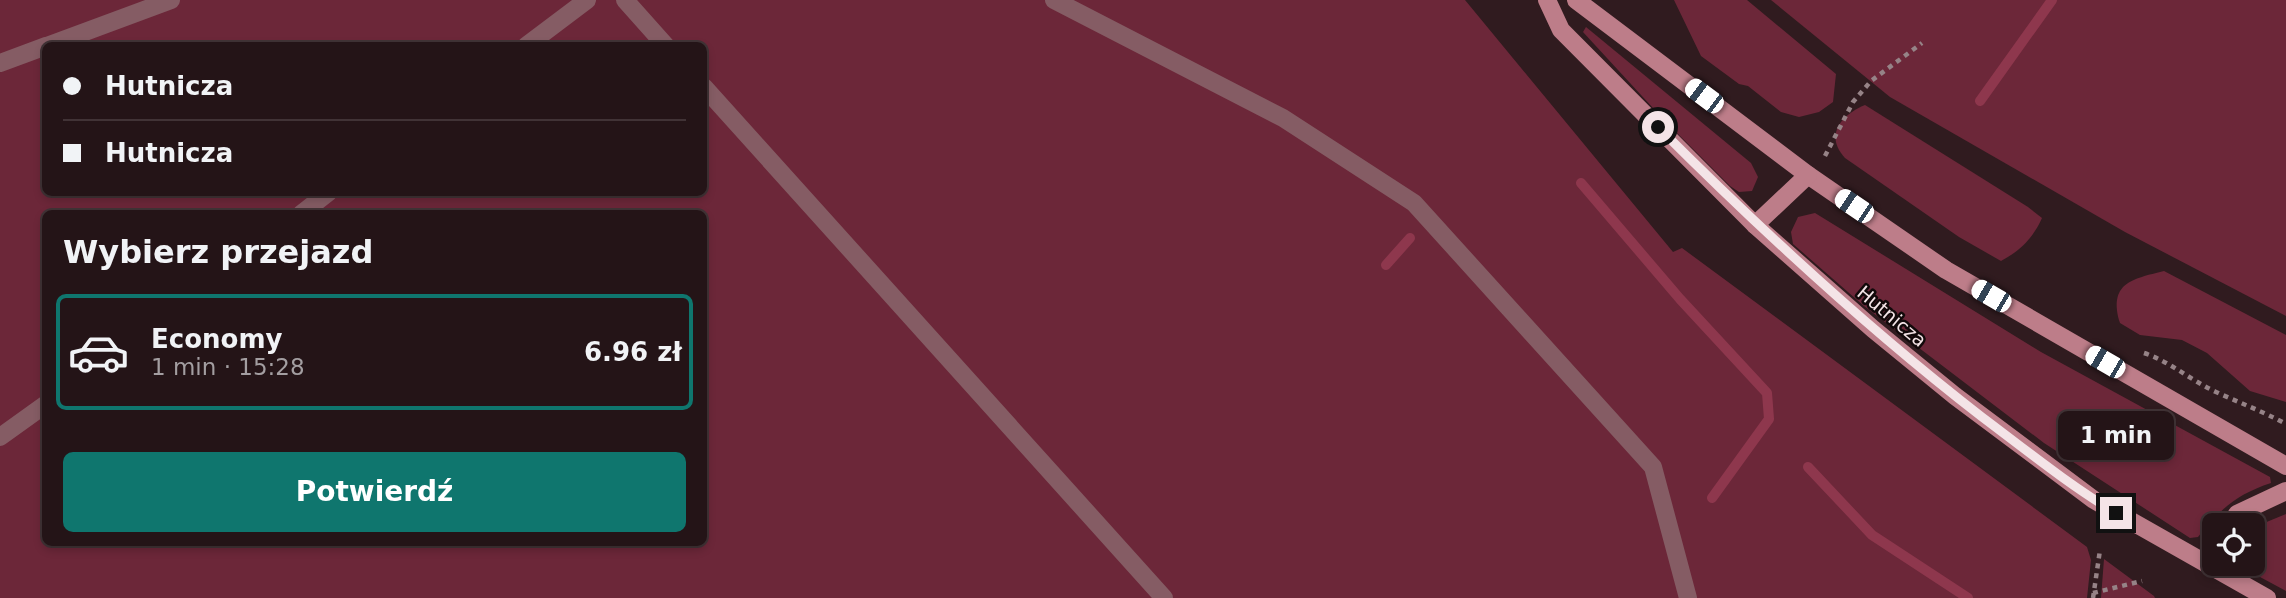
<!DOCTYPE html>
<html lang="pl">
<meta charset="utf-8">
<style>
body{margin:0;font-family:"DejaVu Sans",sans-serif;background:#2c1d20;color:#f1f3f6;height:100vh;display:flex;flex-direction:column;font-size:26px;white-space:nowrap}
*{box-sizing:border-box;margin:0}
p{font-size:23px;color:#a39ea1}
.icon{flex:none;width:38px;height:38px;fill:none;stroke:currentColor;stroke-width:2;stroke-linecap:round;stroke-linejoin:round}
.map{position:relative;flex:1;overflow:hidden}
.details{position:absolute;left:42px;top:210px;width:665px;height:336px;display:flex;flex-direction:column;background:#241417;border-radius:10px;box-shadow:0 4px 10px #0003,0 0 0 2px #413336}
.details>*{flex:none}
.top-card{position:absolute;left:42px;top:42px;width:665px;height:154px;border-radius:10px;box-shadow:0 4px 10px #0003,0 0 0 2px #413336;display:grid;align-content:center;height:154px;padding:0 21px;background:#241417}
.tools{position:absolute;left:2202px;top:513px;display:grid;gap:14px}
.tools a{display:grid;place-items:center;width:63px;height:63px;border-radius:10px;background:#241417;box-shadow:0 4px 10px #0003,0 0 0 2px #413336;font-size:35px}
.end{position:absolute;width:32px;height:32px;margin:-16px;border:9px solid #f4e4e7;background:#111;box-shadow:0 0 0 4px #111}
.from{border-radius:50%}
.bubble{position:absolute;height:49px;border-radius:10px;background:#241417;box-shadow:0 4px 10px #0003,0 0 0 2px #413336;font-size:23px;font-weight:700;line-height:49px;text-align:center}
.car{position:absolute;width:21px;height:42px;margin:-21px -10px;border-radius:9px;box-shadow:0 0 5px 2px #0007;background:linear-gradient(#fff 24%,#345 0 40%,#fff 0 76%,#345 0 86%,#fff 0)}
.top-card b{display:flex;align-items:center;gap:24px;height:66px;font-size:26px}
.top-card b+b{border-top:2px solid #413336}
.top-card i{width:18px;height:18px;background:#f1f3f6}
ul{padding:0;list-style:none}
li{display:flex;align-items:center;gap:21px;height:116px;margin:0 14px 10px;padding:0 7px;border:4px solid transparent;border-radius:10px}
li div{flex:1}
li b{display:block;font-size:26px}
li em{font-style:normal;font-weight:700}
li.on{border-color:#0f766e}
li>.icon{width:63px;height:63px;stroke-width:1.5}
h2{padding:0 21px;font-size:32px;line-height:84px}
.cta{display:flex;gap:14px;margin-top:auto;padding:14px 21px}
.cta a{flex:1;height:80px;border-radius:10px;background:#0f766e;color:#fff;font-size:28px;font-weight:700;line-height:80px;text-align:center}
.map>svg:first-child{display:block}
.green{fill:#6c2739;fill-rule:evenodd}
.lines{fill:none;stroke-linecap:round;stroke-linejoin:round}
.stream{stroke:#8e374d;stroke-width:10}
.path{stroke:#968387;stroke-width:4.5;stroke-dasharray:5 5;stroke-linecap:butt}
.lane{stroke:#855c64;stroke-width:18}
.secondary{stroke:#bd7d89;stroke-width:18}
.route{stroke:#f4e4e7;stroke-width:9}
.labels{text-anchor:middle;stroke-width:5;stroke-linejoin:round;paint-order:stroke}
.street-label{font-size:19px;fill:#f4e4e7;stroke:#12090a}
</style>
<div class="map">
<svg width="2286" height="598" viewBox="0 0 2286 598">
<rect width="100%" height="100%" fill="#301b1f"/>
<!-- green -->
<g class="green">
<path d="M 0,0 L 1465,0 L 1673,252 L 1682,248 L 2087,547 L 2091,560 L 2087,598 L 0,598 ZM 46,46 L 704,46 L 704,192 L 46,192 ZM 46,214 L 704,214 L 704,542 L 46,542 Z"/>
<path d="M 1674,0 L 1747,0 L 1836,74 L 1833,102 L 1819,112 L 1799,117 L 1781,112 L 1748,86 L 1739,84 L 1701,56 Z"/>
<path d="M 1771,0 L 2286,0 L 2286,316 L 2125,232 L 1890,97 Z"/>
<path d="M 1586,27 L 1751,163 L 1758,177 L 1752,191 L 1739,192 L 1730,186 L 1665,121 L 1583,32 Z"/>
<path d="M 1865,105 L 2028,207 L 2042,218 C 2033,238 2020,251 2001,261 L 1959,237 L 1845,158 C 1824,135 1841,115 1865,105 Z"/>
<path d="M 1815,213 L 2041,352 L 2270,477 L 2271,483 C 2237,494 2219,510 2198,537 L 2190,538 L 2044,443 L 1864,306 L 1793,244 L 1791,232 L 1798,217 Z"/>
<path d="M 2164,271 L 2286,335 L 2286,402 L 2250,391 L 2207,353 L 2182,340 L 2140,335 L 2120,323 C 2108,283 2132,279 2164,271 Z"/>
<path d="M 2286,514 L 2286,591 L 2236,564 L 2252,564 L 2252,528 Z"/>
<path d="M 2104,559 L 2154,596 L 2155,598 L 2101,598 Z"/>
</g>
<g class="lines">
<!-- stream -->
<g class="stream">
<path d="M 1980,101 L 2052,0"/>
<path d="M 1581,183 L 1680,299 L 1767,393 L 1769,419 L 1712,498"/>
<path d="M 1386,265 L 1410,238"/>
<path d="M 1808,467 L 1872,535 L 1968,598"/>
</g>
<!-- path -->
<g class="path">
<path d="M 1825,156 L 1853,102 L 1871,81 L 1922,43"/>
<path d="M 2144,353 C 2171,362 2190,380 2216,392 C 2240,403 2262,411 2286,424"/>
<path d="M 2093,593 L 2142,581"/>
<path d="M 2093,598 L 2100,550"/>
</g>
<!-- lane -->
<g class="lane">
<path d="M 625,0 L 666,46"/>
<path d="M 1054,0 L 1283,118 L 1414,203 L 1653,467 L 1688,598"/>
<path d="M 47,46 L 171,0"/>
<path d="M 526,46 L 587,0"/>
<path d="M 0,63 L 46,46"/>
<path d="M 704,87 L 1164,598"/>
<path d="M 301,214 L 329,192"/>
<path d="M 0,437 L 46,404"/>
</g>
<!-- secondary -->
<g class="secondary">
<path d="M 1547,0 L 1561,30 L 1755,225 L 1873,329 L 1955,396 L 2094,500 L 2267,598"/>
<path d="M 1576,0 L 1808,175 L 1946,270 L 2286,466"/>
<path d="M 1755,225 L 1808,175"/>
<path d="M 2230,525 L 2237,514 L 2286,491"/>
</g>
</g>
<g class="lines">
<!-- route -->
<path class="route" d="M 1658,127 C 1761,230 1867,328 1982,417 C 2026,450 2069,485 2116,513"/>
</g>
<g class="labels">
<!-- street labels -->
<g class="street-label">
<text transform="translate(1892 316) rotate(40)" y="7">Hutnicza</text>
</g>
</g>
</svg>
<div class="tools">
<a><svg class="icon" aria-label="locate" viewBox="0 0 24 24"><circle cx="12" cy="12" r="6"/><path d="M12 2v4M12 18v4M2 12h4M18 12h4"/></svg></a>
</div>
<i class="end from" style="left:1658px;top:127px"></i>
<i class="end" style="left:2116px;top:513px"></i>
<div class="bubble" style="left:2058px;top:411px;width:116px">1 min</div>
<i class="car" style="left:1704px;top:96px;rotate:307deg"></i>
<i class="car" style="left:1854px;top:206px;rotate:304deg"></i>
<i class="car" style="left:1991px;top:296px;rotate:300deg"></i>
<i class="car" style="left:2105px;top:362px;rotate:300deg"></i>
<div class="top-card">
<b><i class="from"></i>Hutnicza</b>
<b><i></i>Hutnicza</b>
</div>
<section class="details">
<h2>Wybierz przejazd</h2>
<ul>
<li class="on"><svg class="icon" aria-label="car" viewBox="0 0 24 24"><path d="M5 17H2v-5l4-1 3-4h7l3 4 3 1v5h-3M9 17h6M6 11h13"/><circle cx="7" cy="17" r="2"/><circle cx="17" cy="17" r="2"/></svg><div><b>Economy</b><p>1 min · 15:28</p></div><em>6.96 zł</em></li>
</ul>
<div class="cta"><a>Potwierdź</a></div>
</section>
</div>
